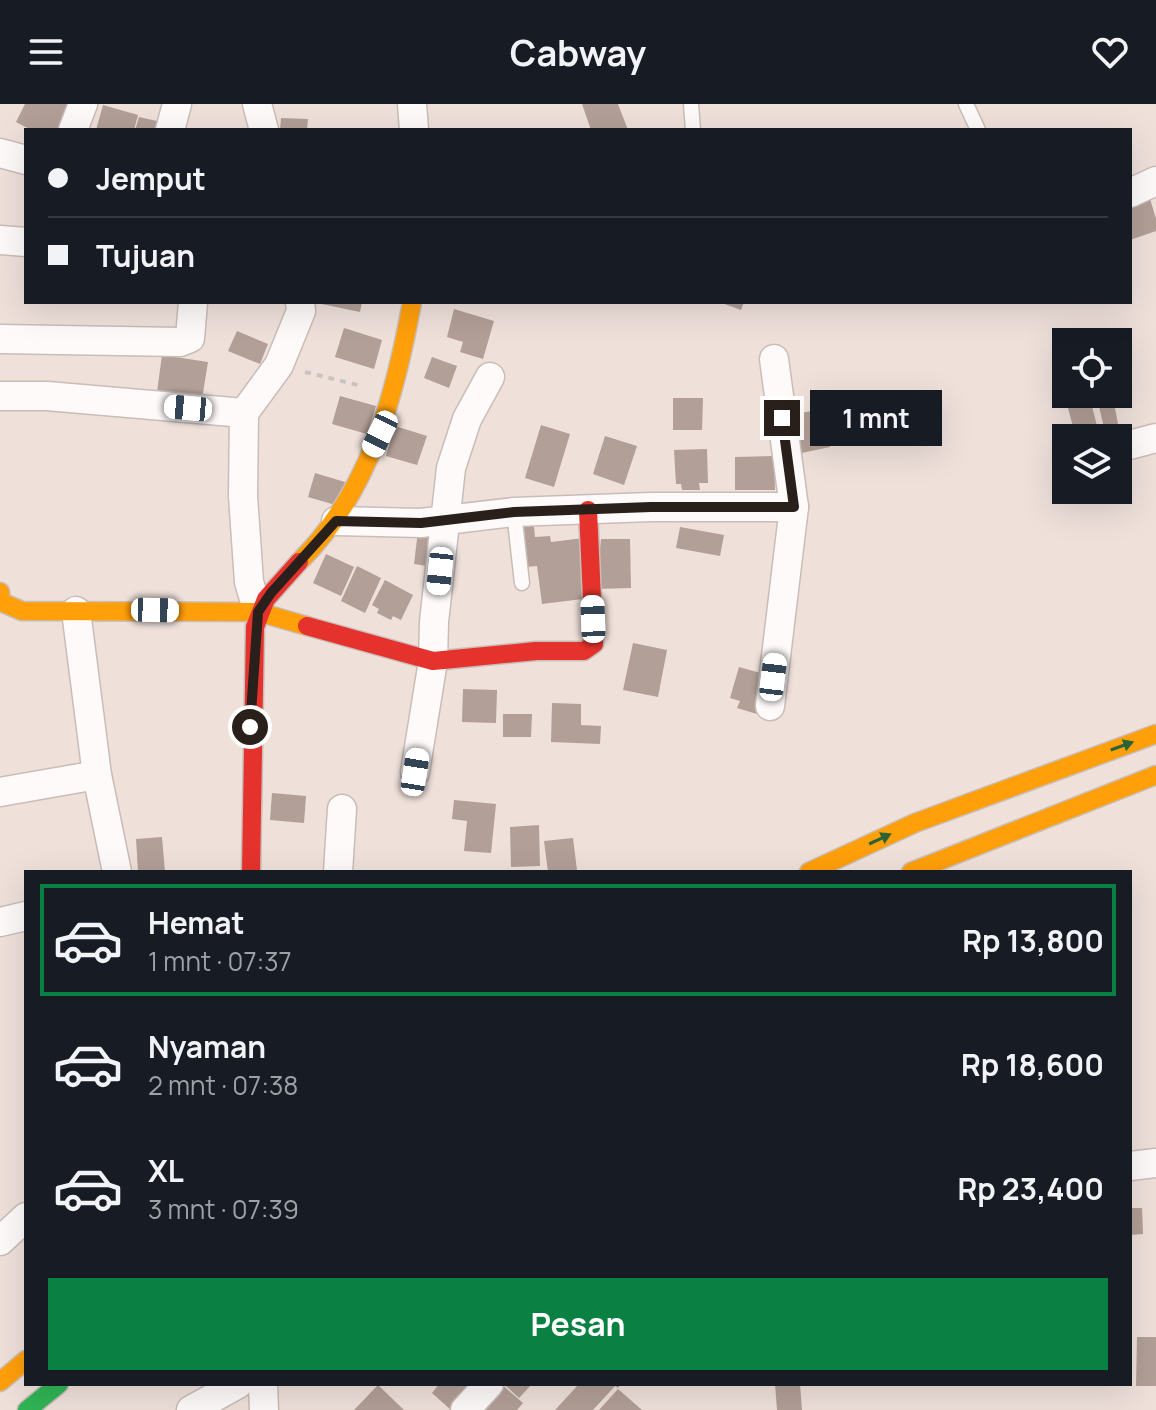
<!DOCTYPE html>
<html lang="id">
<meta charset="utf-8">
<style>
body{margin:0;font-family:Manrope,sans-serif;background:#242831;color:#f1f3f6;height:100vh;display:flex;flex-direction:column;font-size:30px;white-space:nowrap}
*{box-sizing:border-box;margin:0}
p{font-size:26px;color:#9ea1a6}
.icon{flex:none;width:44px;height:44px;fill:none;stroke:currentColor;stroke-width:2;stroke-linecap:round;stroke-linejoin:round}
.map{position:relative;flex:1;overflow:hidden}
.panel{position:absolute;left:24px;top:766px;width:1108px;height:516px;display:flex;flex-direction:column;background:#171b24;border-radius:0px;box-shadow:0 8px 32px #0002}
.panel>*{flex:none}
.top-card{position:absolute;left:24px;top:24px;width:1108px;height:176px;border-radius:0px;box-shadow:0 8px 32px #0002;display:grid;align-content:center;height:176px;padding:0 24px;background:#171b24}
.buttons{position:absolute;left:1052px;top:224px;display:grid;gap:16px}
.buttons a{display:grid;place-items:center;width:80px;height:80px;border-radius:0px;background:#171b24;box-shadow:0 8px 32px #0002;font-size:40px}
.end{position:absolute;width:36px;height:36px;margin:-18px;border:10px solid #29201c;background:#fff;box-shadow:0 0 0 4px #fff}
.from{border-radius:50%}
.bubble{position:absolute;height:56px;border-radius:0px;background:#171b24;box-shadow:0 8px 32px #0002;font-size:26px;font-weight:700;line-height:56px;text-align:center}
.car{position:absolute;width:24px;height:48px;margin:-24px -12px;border-radius:10px;box-shadow:0 0 6px 2px #0007;background:linear-gradient(#fff 24%,#345 0 40%,#fff 0 76%,#345 0 86%,#fff 0)}
.top-card b{display:flex;align-items:center;gap:28px;height:76px;font-size:30px}
.top-card b+b{border-top:2px solid #363941}
.top-card i{width:20px;height:20px;background:#f1f3f6}
ul{padding:14px 0 0;list-style:none}
li{display:flex;align-items:center;gap:24px;height:112px;margin:0 16px 12px;padding:0 8px;border:4px solid transparent;border-radius:0px}
li div{flex:1}
li b{display:block;font-size:30px}
li em{font-style:normal;font-weight:700}
li.current{border-color:#0b8043}
li>.icon{width:72px;height:72px;stroke-width:1.5}
.button{display:flex;gap:16px;margin-top:auto;padding:16px 24px}
.button a{flex:1;height:92px;border-radius:0px;background:#0b8043;color:#fff;font-size:32px;font-weight:700;line-height:92px;text-align:center}
header{display:flex;justify-content:space-between;align-items:center;height:104px;padding:0 24px;background:#171b24;font-size:36px;font-weight:700}
.map>svg:first-child{display:block}
.building{fill:#b29f97}
.lines{fill:none;stroke-linecap:round;stroke-linejoin:round}
.lane-casing{stroke:#c9bdb8;stroke-width:17}
.street-casing{stroke:#c9bdb8;stroke-width:31}
.fast-casing{stroke:#c9bdb8;stroke-width:21}
.slow-casing{stroke:#c9bdb8;stroke-width:21}
.jam-casing{stroke:#c9bdb8;stroke-width:21}
.path{stroke:#c9c4c2;stroke-width:4;stroke-dasharray:6 6;stroke-linecap:butt}
.lane{stroke:#fdfaf9;stroke-width:14}
.street{stroke:#fdfaf9;stroke-width:28}
.fast{stroke:#30b455;stroke-width:18}
.slow{stroke:#ff9f0a;stroke-width:18}
.jam{stroke:#e5322d;stroke-width:18}
.oneway{fill:#2c6336}
.route{stroke:#29201c;stroke-width:10}
</style>
<header><svg class="icon" aria-label="menu" viewBox="0 0 24 24"><path d="M4 6h16M4 12h16M4 18h16"/></svg>Cabway<svg class="icon" aria-label="heart" viewBox="0 0 24 24"><path d="M12 20l-8-8c-3-5 5-10 8-4 3-6 11-1 8 4z"/></svg></header>
<div class="map">
<svg width="1156" height="1306" viewBox="0 0 1156 1306">
<rect width="100%" height="100%" fill="#efe0da"/>
<!-- building -->
<g class="building">
<path d="M 25,0 L 78,0 L 65,26 L 31,26 L 16,18 Z"/>
<path d="M 582,0 L 618,0 L 628,26 L 591,26 Z"/>
<path d="M 103,1 L 138,11 L 134,26 L 96,26 Z"/>
<path d="M 139,13 L 166,19 L 164,26 L 135,26 Z"/>
<path d="M 281,14 L 308,15 L 307,26 L 280,26 Z"/>
<path d="M 1148,88 L 1156,115 L 1156,127 L 1130,136 L 1130,94 Z"/>
<path d="M 312,198 L 362,198 L 360,208 Z"/>
<path d="M 719,198 L 744,198 L 741,206 Z"/>
<path d="M 454,205 L 494,217 L 483,255 L 460,248 L 463,238 L 447,233 Z"/>
<path d="M 344,224 L 382,236 L 374,265 L 335,253 Z"/>
<path d="M 237,227 L 268,240 L 260,260 L 228,247 Z"/>
<path d="M 162,251 L 208,258 L 202,295 L 156,295 Z"/>
<path d="M 432,253 L 457,262 L 449,284 L 424,274 Z"/>
<path d="M 340,292 L 376,302 L 367,330 L 332,320 Z"/>
<path d="M 673,294 L 703,294 L 702,326 L 673,326 Z"/>
<path d="M 1113,294 L 1119,325 L 1105,328 L 1098,298 Z"/>
<path d="M 1091,298 L 1100,334 L 1076,334 L 1068,304 Z"/>
<path d="M 822,305 L 830,343 L 797,350 L 790,311 Z"/>
<path d="M 541,321 L 570,330 L 554,383 L 525,374 Z"/>
<path d="M 395,322 L 427,332 L 417,361 L 386,352 Z"/>
<path d="M 605,332 L 637,342 L 624,381 L 593,370 Z"/>
<path d="M 707,345 L 708,379 L 699,379 L 700,386 L 682,386 L 681,380 L 676,380 L 674,346 Z"/>
<path d="M 774,352 L 775,386 L 735,386 L 735,353 Z"/>
<path d="M 315,369 L 345,378 L 339,402 L 308,393 Z"/>
<path d="M 533,413 L 535,433 L 550,432 L 551,438 L 584,434 L 591,494 L 542,500 L 537,462 L 525,463 L 521,414 Z"/>
<path d="M 680,423 L 724,431 L 720,452 L 676,444 Z"/>
<path d="M 418,427 L 437,429 L 433,463 L 414,460 Z"/>
<path d="M 601,435 L 630,435 L 631,484 L 596,485 Z"/>
<path d="M 326,450 L 354,463 L 341,492 L 313,479 Z"/>
<path d="M 357,462 L 381,474 L 365,509 L 341,497 Z"/>
<path d="M 385,476 L 413,491 L 401,516 L 393,512 L 391,516 L 377,509 L 379,505 L 372,501 Z"/>
<path d="M 633,539 L 667,546 L 658,593 L 623,586 Z"/>
<path d="M 739,563 L 771,572 L 760,611 L 737,604 L 740,597 L 730,594 Z"/>
<path d="M 463,585 L 497,586 L 496,619 L 462,618 Z"/>
<path d="M 552,599 L 581,600 L 581,621 L 601,622 L 600,640 L 551,638 Z"/>
<path d="M 503,610 L 532,610 L 531,633 L 503,633 Z"/>
<path d="M 272,689 L 306,692 L 304,719 L 270,716 Z"/>
<path d="M 454,696 L 496,700 L 491,749 L 464,747 L 467,717 L 452,715 Z"/>
<path d="M 539,721 L 540,762 L 511,763 L 510,723 Z"/>
<path d="M 162,733 L 165,768 L 138,768 L 136,735 Z"/>
<path d="M 573,734 L 577,766 L 548,768 L 544,737 Z"/>
<path d="M 1130,1104 L 1142,1104 L 1143,1130 L 1130,1131 Z"/>
<path d="M 1137,1233 L 1156,1233 L 1156,1282 L 1136,1282 Z"/>
<path d="M 439,1280 L 480,1280 L 457,1306 L 451,1306 L 432,1289 Z"/>
<path d="M 501,1280 L 523,1299 L 517,1306 L 478,1306 Z"/>
<path d="M 504,1280 L 532,1280 L 519,1294 Z"/>
<path d="M 579,1280 L 621,1280 L 618,1284 L 615,1282 L 593,1306 L 555,1306 Z"/>
<path d="M 775,1280 L 800,1280 L 802,1306 L 777,1306 Z"/>
<path d="M 378,1281 L 404,1306 L 354,1306 Z"/>
<path d="M 618,1285 L 642,1306 L 599,1306 Z"/>
</g>
<g class="lines">
<defs>
<g id="lane">
<path d="M 691,0 L 693,26"/>
<path d="M 966,0 L 978,26"/>
<path d="M 514,408 L 522,479"/>
</g>
<g id="street">
<path d="M 257,0 L 264,26"/>
<path d="M 412,0 L 414,26"/>
<path d="M 73,26 L 83,0"/>
<path d="M 170,26 L 177,0"/>
<path d="M 0,49 L 26,56"/>
<path d="M 1130,89 L 1156,77"/>
<path d="M 0,136 L 26,138"/>
<path d="M 0,235 L 180,238 L 190,234 L 193,198"/>
<path d="M 0,292 L 47,292 L 244,309"/>
<path d="M 1118,344 L 1156,334"/>
<path d="M 336,417 L 421,419 L 514,408 L 651,403 L 794,403"/>
<path d="M 76,507 L 97,671 L 117,768"/>
<path d="M 258,508 L 249,478 L 243,392 L 244,309 L 279,261 L 301,207 L 300,198"/>
<path d="M 770,602 L 794,403 L 774,255"/>
<path d="M 415,668 L 433,557 L 434,518 L 451,364 L 467,315 L 490,273"/>
<path d="M 0,688 L 97,671"/>
<path d="M 338,768 L 342,705"/>
<path d="M 0,818 L 26,812"/>
<path d="M 1130,1062 L 1156,1059"/>
<path d="M 0,1137 L 26,1113"/>
<path d="M 263,1280 L 264,1306"/>
<path d="M 191,1306 L 238,1280"/>
<path d="M 465,1306 L 489,1280"/>
</g>
<path id="fast" d="M 27,1306 L 59,1280"/>
<g id="slow">
<path d="M 299,458 C 369,389 395,293 412,198"/>
<path d="M 0,488 L 1,498 L 22,507 L 258,508 L 307,522"/>
<path d="M 809,768 L 915,719 L 1156,630"/>
<path d="M 911,768 L 1156,671"/>
<path d="M 0,1278 L 26,1256"/>
</g>
<g id="jam">
<path d="M 307,522 L 433,557 L 536,547 L 584,547 L 594,540 L 588,406"/>
<path d="M 251,768 L 255,523 L 266,495 L 299,458"/>
</g>
</defs>
<!-- lane casing -->
<use href="#lane" class="lane-casing"/>
<!-- street casing -->
<use href="#street" class="street-casing"/>
<!-- fast casing -->
<use href="#fast" class="fast-casing"/>
<!-- slow casing -->
<use href="#slow" class="slow-casing"/>
<!-- jam casing -->
<use href="#jam" class="jam-casing"/>
<!-- path -->
<path class="path" d="M 305,268 L 362,282"/>
<!-- lane -->
<use href="#lane" class="lane"/>
<!-- street -->
<use href="#street" class="street"/>
<!-- fast -->
<use href="#fast" class="fast"/>
<!-- slow -->
<use href="#slow" class="slow"/>
<!-- jam -->
<use href="#jam" class="jam"/>
</g>
<!-- one-way arrows -->
<defs><path id="oneway-solid" d="M-6-.8H1V-3.2L6.5 0L1 3.2V.8H-6Z" transform="scale(2)"/></defs>
<g class="oneway">
<use href="#oneway-solid" transform="translate(1122 642) rotate(-20)"/>
<use href="#oneway-solid" transform="translate(880 735) rotate(-25)"/>
</g>
<g class="lines">
<!-- route -->
<path class="route" d="M 250,623 L 258,508 L 271,489 L 336,417 L 421,419 L 514,408 L 651,403 L 794,403 L 782,314"/>
</g>
</svg>
<div class="buttons">
<a><svg class="icon" aria-label="locate" viewBox="0 0 24 24"><circle cx="12" cy="12" r="6"/><path d="M12 2v4M12 18v4M2 12h4M18 12h4"/></svg></a>
<a><svg class="icon" aria-label="layers" viewBox="0 0 24 24"><path d="M12 4l9 5-9 5-9-5zM3 14l9 5 9-5"/></svg></a>
</div>
<i class="end from" style="left:250px;top:623px"></i>
<i class="end" style="left:782px;top:314px"></i>
<div class="bubble" style="left:810px;top:286px;width:132px">1 mnt</div>
<i class="car" style="left:188px;top:304px;rotate:275deg"></i>
<i class="car" style="left:380px;top:330px;rotate:206deg"></i>
<i class="car" style="left:440px;top:467px;rotate:186deg"></i>
<i class="car" style="left:155px;top:506px;rotate:91deg"></i>
<i class="car" style="left:593px;top:515px;rotate:358deg"></i>
<i class="car" style="left:773px;top:573px;rotate:7deg"></i>
<i class="car" style="left:415px;top:668px;rotate:9deg"></i>
<div class="top-card">
<b><i class="from"></i>Jemput</b>
<b><i></i>Tujuan</b>
</div>
<section class="panel">
<ul>
<li class="current"><svg class="icon" aria-label="car" viewBox="0 0 24 24"><path d="M5 17H2v-5l4-1 3-4h7l3 4 3 1v5h-3M9 17h6M6 11h13"/><circle cx="7" cy="17" r="2"/><circle cx="17" cy="17" r="2"/></svg><div><b>Hemat</b><p>1 mnt · 07:37</p></div><em>Rp 13,800</em></li>
<li><svg class="icon" aria-label="car" viewBox="0 0 24 24"><path d="M5 17H2v-5l4-1 3-4h7l3 4 3 1v5h-3M9 17h6M6 11h13"/><circle cx="7" cy="17" r="2"/><circle cx="17" cy="17" r="2"/></svg><div><b>Nyaman</b><p>2 mnt · 07:38</p></div><em>Rp 18,600</em></li>
<li><svg class="icon" aria-label="car" viewBox="0 0 24 24"><path d="M5 17H2v-5l4-1 3-4h7l3 4 3 1v5h-3M9 17h6M6 11h13"/><circle cx="7" cy="17" r="2"/><circle cx="17" cy="17" r="2"/></svg><div><b>XL</b><p>3 mnt · 07:39</p></div><em>Rp 23,400</em></li>
</ul>
<div class="button"><a>Pesan</a></div>
</section>
</div>
